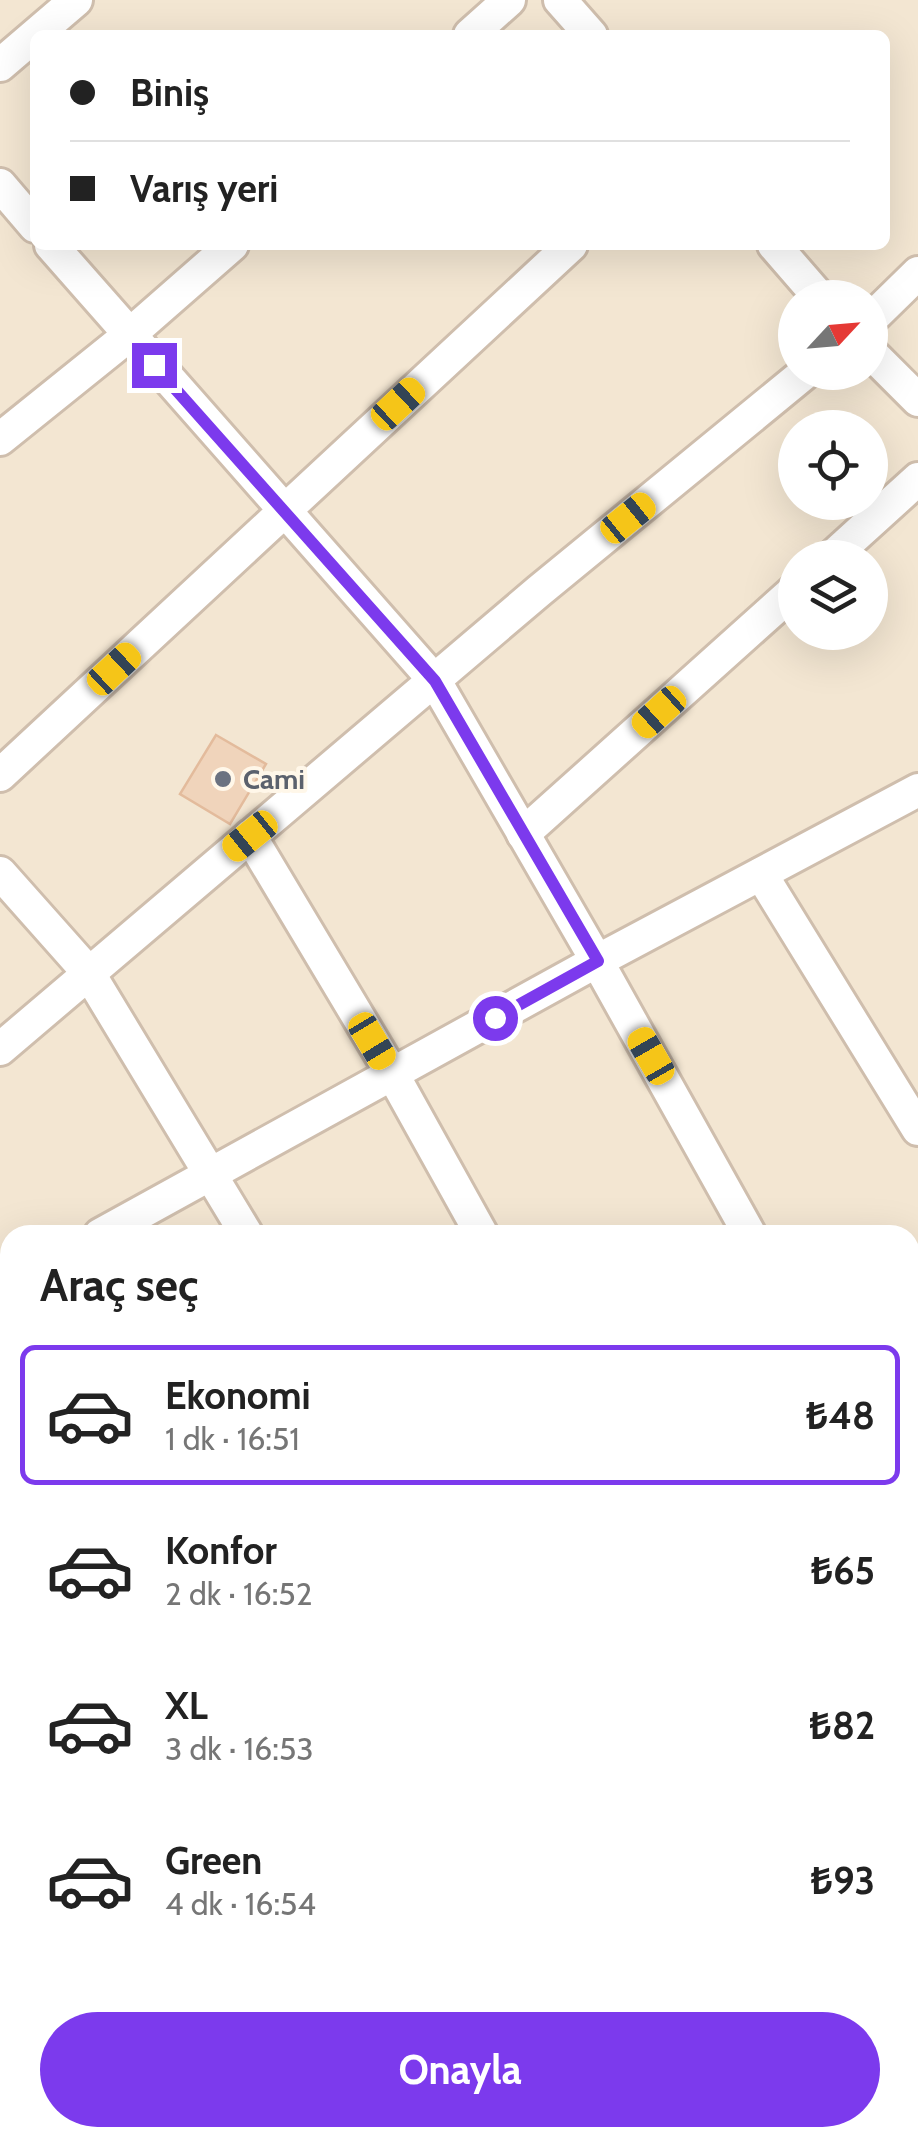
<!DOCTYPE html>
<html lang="tr">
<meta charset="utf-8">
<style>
body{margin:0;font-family:Cabin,sans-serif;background:#f6f6f6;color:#222;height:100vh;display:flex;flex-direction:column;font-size:38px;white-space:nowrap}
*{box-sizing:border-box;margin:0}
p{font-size:32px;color:#767676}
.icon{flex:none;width:55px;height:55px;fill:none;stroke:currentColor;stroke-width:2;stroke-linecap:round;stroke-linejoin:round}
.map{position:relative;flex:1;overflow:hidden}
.side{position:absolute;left:0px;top:1225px;width:920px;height:922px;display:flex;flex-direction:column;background:#fff;border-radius:30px 30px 0 0;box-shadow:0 10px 40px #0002}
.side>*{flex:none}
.guide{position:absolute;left:30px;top:30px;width:860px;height:220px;border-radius:15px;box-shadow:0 10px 40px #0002;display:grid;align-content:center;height:220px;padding:0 40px;background:#fff}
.needle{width:65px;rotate:64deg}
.tools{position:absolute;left:778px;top:280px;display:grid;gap:20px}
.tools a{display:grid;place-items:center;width:110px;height:110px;border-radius:50%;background:#fff;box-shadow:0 10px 40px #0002;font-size:50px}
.end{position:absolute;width:45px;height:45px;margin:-22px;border:12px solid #7c3aed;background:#fff;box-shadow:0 0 0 5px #fff}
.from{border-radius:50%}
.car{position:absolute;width:30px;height:60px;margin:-30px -15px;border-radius:12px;box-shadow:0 0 8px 2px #0007;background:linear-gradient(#f5c518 24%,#345 0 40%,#f5c518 0 76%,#345 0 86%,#f5c518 0)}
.guide b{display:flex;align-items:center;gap:35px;height:95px;font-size:38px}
.guide b+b{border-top:2px solid #e0e0e0}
.guide i{width:25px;height:25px;background:#222}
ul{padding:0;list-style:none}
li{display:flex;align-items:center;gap:30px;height:140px;margin:0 20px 15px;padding:0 20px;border:5px solid transparent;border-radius:15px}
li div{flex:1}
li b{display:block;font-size:38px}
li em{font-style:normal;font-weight:700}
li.on{border-color:#7c3aed}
li>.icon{width:90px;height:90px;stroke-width:1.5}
h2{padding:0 40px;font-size:45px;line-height:120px}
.cta{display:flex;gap:20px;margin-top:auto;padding:20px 40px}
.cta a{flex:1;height:115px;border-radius:60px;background:#7c3aed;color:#fff;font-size:40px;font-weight:700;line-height:115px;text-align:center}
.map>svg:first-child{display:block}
.residential{fill:#f3e6d2;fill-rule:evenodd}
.park{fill:url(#park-tufts)}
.building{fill:#f0d4bb;stroke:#e3bb9c;stroke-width:2.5}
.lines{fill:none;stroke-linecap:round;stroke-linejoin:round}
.minor-casing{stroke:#cfbead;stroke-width:38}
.minor{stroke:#fff;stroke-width:32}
.route{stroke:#7c3aed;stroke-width:12}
.worship-dot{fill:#6b7280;stroke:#fff7e9;stroke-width:4}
.labels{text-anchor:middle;stroke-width:8;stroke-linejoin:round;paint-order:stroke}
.worship-label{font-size:28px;font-weight:bold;fill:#5b616d;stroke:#fff7e9;text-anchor:start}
</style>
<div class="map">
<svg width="918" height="2146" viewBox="0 0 918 2146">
<defs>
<pattern id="park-tufts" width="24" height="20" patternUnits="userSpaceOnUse" patternTransform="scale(2.5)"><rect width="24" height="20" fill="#cfe9c2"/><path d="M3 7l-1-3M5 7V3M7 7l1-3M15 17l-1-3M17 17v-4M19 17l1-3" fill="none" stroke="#acc0a0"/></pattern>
</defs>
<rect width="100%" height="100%" fill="#fcf4e3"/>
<!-- residential -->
<path class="residential" d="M 0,0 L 918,0 L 918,2146 L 0,2146 ZM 35,35 L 885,35 L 885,245 L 35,245 ZM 795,298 L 870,298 L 870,372 L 795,372 ZM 795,428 L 870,428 L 870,502 L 795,502 ZM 795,558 L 870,558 L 870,632 L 795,632 ZM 10,1235 L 910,1235 L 910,2138 L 10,2138 Z"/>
<!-- park -->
<path class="park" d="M 918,1516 L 918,1911 L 910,1914 L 910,1519 Z"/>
<!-- building -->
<path class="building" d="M 216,735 L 266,764 L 230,824 L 180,794 Z"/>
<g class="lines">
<defs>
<g id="minor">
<path d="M 560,0 L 591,35"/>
<path d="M 470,35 L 509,0"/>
<path d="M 0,65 L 76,0"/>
<path d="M 0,185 L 35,226"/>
<path d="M 51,245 L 435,681 L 597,961 L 750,1235"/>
<path d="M 774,245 L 820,298"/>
<path d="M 870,320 L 918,273"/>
<path d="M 870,352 L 918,400"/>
<path d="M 0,439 L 128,336 L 232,245"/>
<path d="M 831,558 L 918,479"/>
<path d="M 0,775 L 571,245"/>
<path d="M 523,834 L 795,590"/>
<path d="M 250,836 L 393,1075 L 482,1235"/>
<path d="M 0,873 L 88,972 L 247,1235"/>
<path d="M 761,874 L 918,1129"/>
<path d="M 0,1049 L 539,591 L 806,372"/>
<path d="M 100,1235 L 597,961 L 918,790"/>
<path d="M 0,1288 L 10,1283"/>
<path d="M 0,1321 L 10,1341"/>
<path d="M 910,1500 L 918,1496"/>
<path d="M 0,1668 L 10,1664"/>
<path d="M 910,1932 L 918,1930"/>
<path d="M 566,2138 L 569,2146"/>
<path d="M 876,2138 L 878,2146"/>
<path d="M 254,2146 L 278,2138"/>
</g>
</defs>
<!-- minor casing -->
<use href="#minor" class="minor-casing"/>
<!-- minor -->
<use href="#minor" class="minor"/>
</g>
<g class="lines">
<!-- route -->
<path class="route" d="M 154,365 L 435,681 L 598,961 L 495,1018"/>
</g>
<!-- markers -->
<circle class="worship-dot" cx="223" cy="779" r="10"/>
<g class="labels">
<!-- worship labels -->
<g class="worship-label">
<text x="243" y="789">Cami</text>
</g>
</g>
</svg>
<div class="tools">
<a><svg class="needle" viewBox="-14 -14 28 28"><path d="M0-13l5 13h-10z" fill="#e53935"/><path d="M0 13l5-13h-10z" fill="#767676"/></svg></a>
<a><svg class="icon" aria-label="locate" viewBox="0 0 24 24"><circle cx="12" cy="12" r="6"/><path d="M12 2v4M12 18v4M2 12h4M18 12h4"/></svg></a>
<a><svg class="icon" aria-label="layers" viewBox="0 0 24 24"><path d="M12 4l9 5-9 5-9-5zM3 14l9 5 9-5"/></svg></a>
</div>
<i class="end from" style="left:495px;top:1018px"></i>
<i class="end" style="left:154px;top:365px"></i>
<i class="car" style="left:398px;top:404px;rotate:47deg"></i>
<i class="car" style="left:628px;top:518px;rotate:51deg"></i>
<i class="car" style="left:114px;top:669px;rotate:47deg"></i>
<i class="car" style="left:659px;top:712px;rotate:228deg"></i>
<i class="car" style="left:250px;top:836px;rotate:231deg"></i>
<i class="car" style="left:372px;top:1041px;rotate:149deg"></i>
<i class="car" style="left:651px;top:1056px;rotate:330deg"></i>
<div class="guide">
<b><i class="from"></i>Biniş</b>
<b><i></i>Varış yeri</b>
</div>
<section class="side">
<h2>Araç seç</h2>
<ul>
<li class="on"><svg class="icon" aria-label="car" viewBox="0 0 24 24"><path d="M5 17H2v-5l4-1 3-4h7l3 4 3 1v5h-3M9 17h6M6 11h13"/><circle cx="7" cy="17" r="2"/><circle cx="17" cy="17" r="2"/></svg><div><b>Ekonomi</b><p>1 dk · 16:51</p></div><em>₺48</em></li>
<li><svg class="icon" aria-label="car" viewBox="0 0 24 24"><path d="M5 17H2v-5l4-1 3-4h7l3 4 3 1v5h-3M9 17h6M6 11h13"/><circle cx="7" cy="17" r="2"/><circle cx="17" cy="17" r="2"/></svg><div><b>Konfor</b><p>2 dk · 16:52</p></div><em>₺65</em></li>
<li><svg class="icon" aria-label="car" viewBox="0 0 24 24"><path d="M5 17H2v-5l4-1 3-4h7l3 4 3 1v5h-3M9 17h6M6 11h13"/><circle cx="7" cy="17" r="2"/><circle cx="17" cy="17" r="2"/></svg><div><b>XL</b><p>3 dk · 16:53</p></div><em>₺82</em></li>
<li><svg class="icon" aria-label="car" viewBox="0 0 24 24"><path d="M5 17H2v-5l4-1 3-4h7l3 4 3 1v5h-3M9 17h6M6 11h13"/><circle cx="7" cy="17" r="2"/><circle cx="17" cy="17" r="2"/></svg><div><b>Green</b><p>4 dk · 16:54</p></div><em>₺93</em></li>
</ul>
<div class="cta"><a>Onayla</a></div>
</section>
</div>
